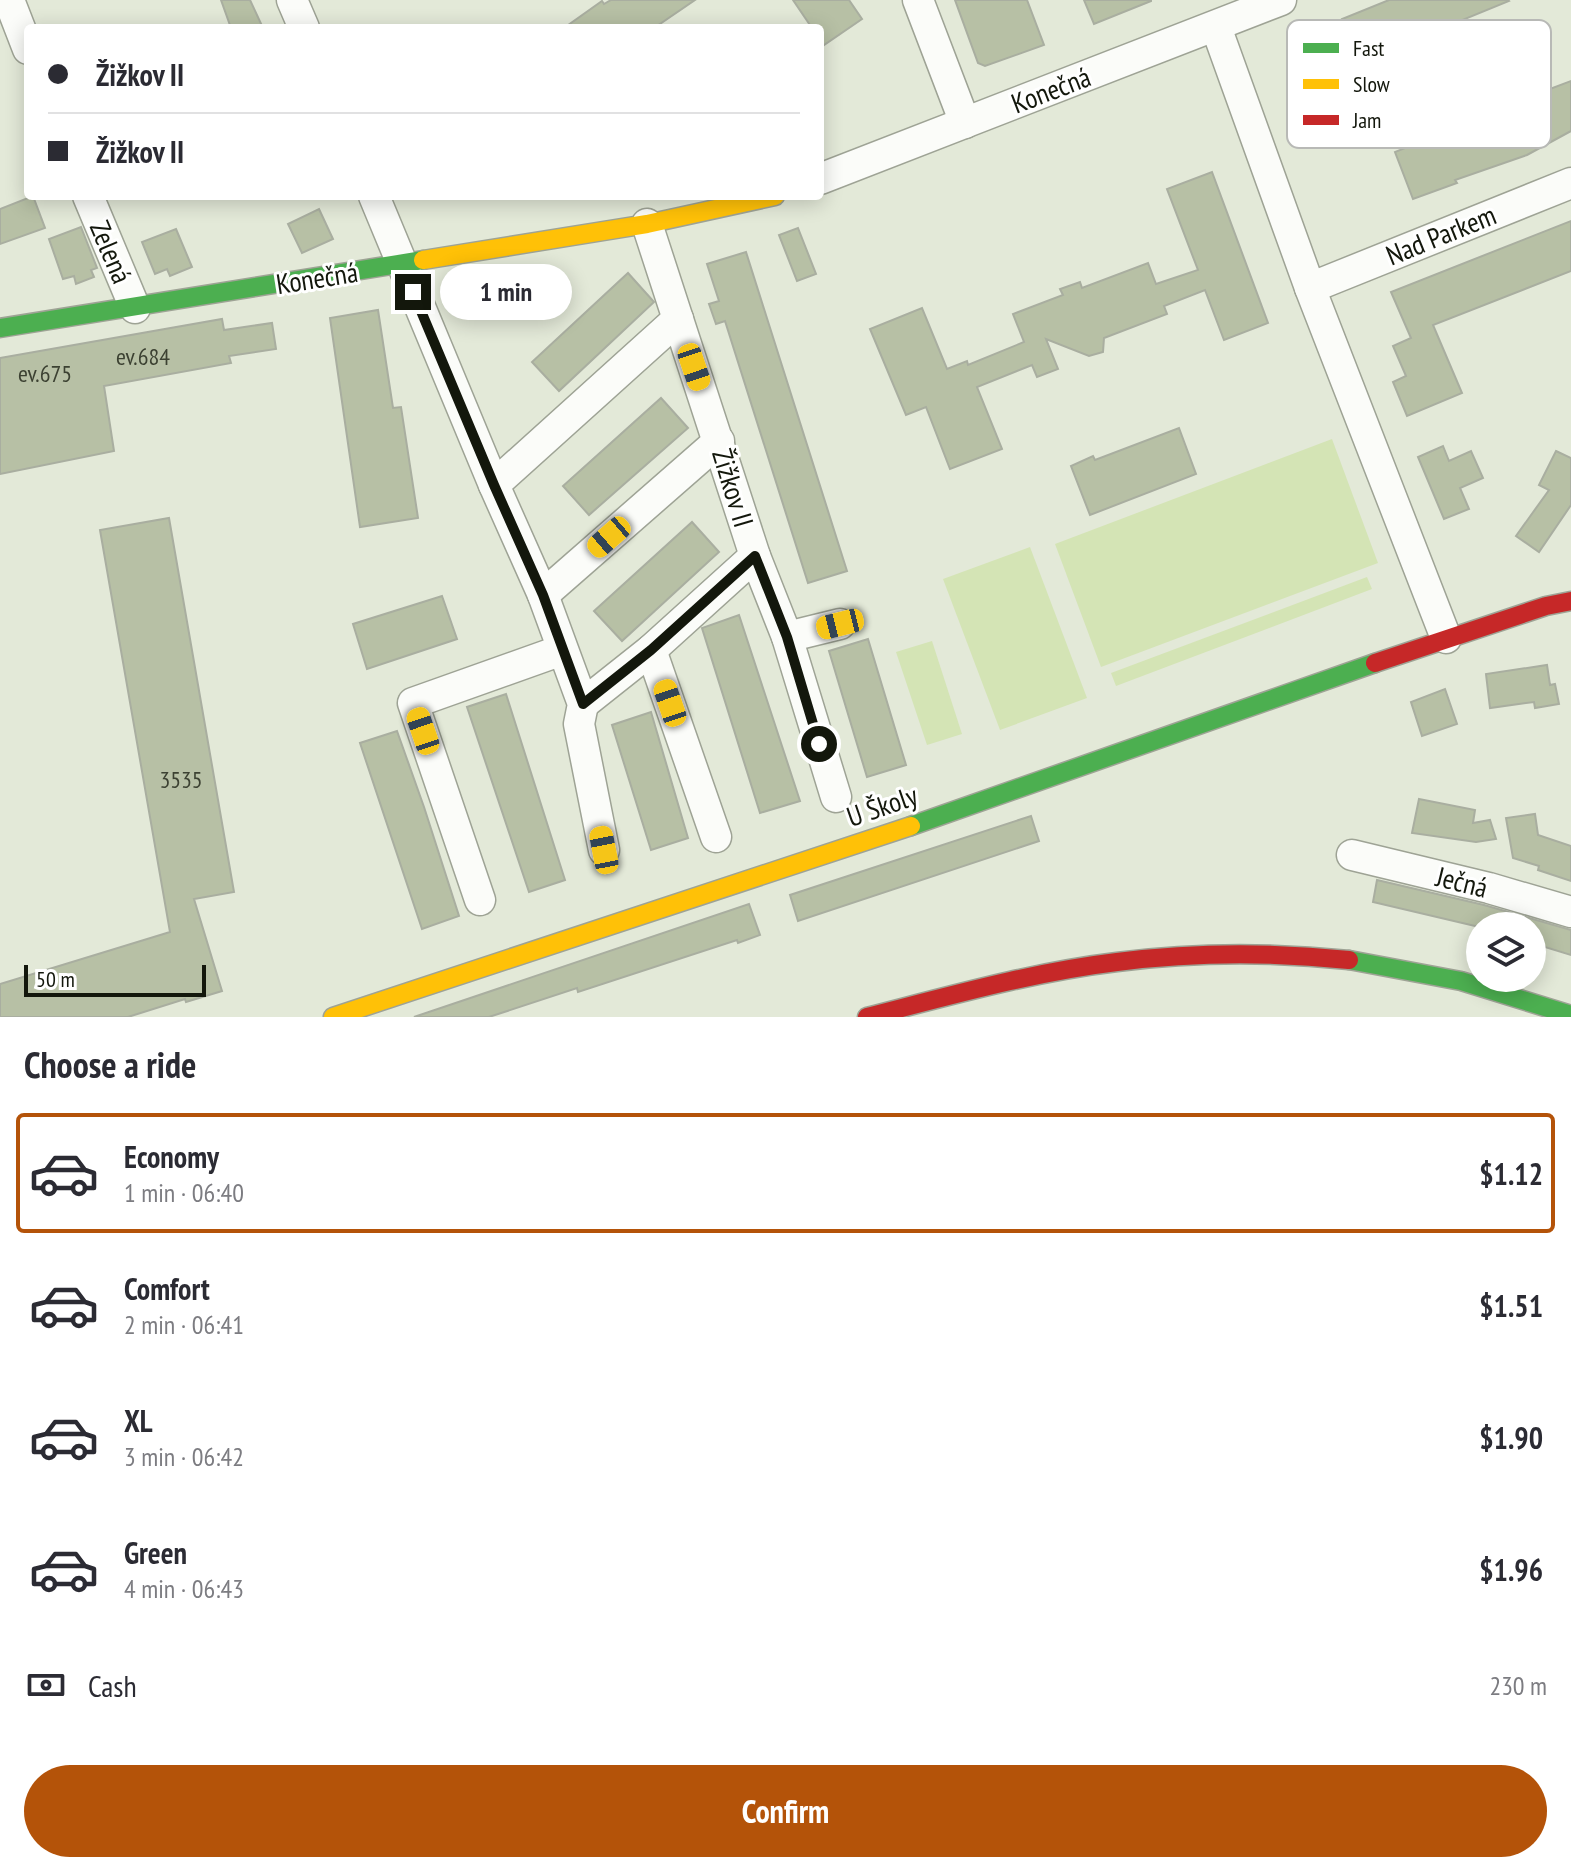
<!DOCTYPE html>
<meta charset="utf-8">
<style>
body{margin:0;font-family:"PT Sans Narrow",sans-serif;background:#f7f7f7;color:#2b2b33;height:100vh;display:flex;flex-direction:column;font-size:30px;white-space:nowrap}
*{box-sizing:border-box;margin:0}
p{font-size:26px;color:#7c7c81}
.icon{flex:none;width:44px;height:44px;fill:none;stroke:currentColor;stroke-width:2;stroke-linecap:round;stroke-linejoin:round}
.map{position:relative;height:1017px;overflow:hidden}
.sheet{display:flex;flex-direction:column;background:#fff;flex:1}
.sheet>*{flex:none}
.top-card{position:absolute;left:24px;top:24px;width:800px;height:176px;border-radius:8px;box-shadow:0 4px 20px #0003;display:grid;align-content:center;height:176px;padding:0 24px;background:#fff}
.tools{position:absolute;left:1466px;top:912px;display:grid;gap:16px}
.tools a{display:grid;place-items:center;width:80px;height:80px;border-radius:50%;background:#fff;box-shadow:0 4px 20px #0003;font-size:40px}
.scale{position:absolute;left:24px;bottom:20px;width:182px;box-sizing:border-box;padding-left:8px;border:4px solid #13170c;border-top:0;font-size:22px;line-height:28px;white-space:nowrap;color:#13170c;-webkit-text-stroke:6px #fff;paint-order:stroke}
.end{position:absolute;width:36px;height:36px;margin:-18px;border:10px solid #13170c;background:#fff;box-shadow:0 0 0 4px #fff}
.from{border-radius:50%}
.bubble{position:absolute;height:56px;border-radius:28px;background:#fff;box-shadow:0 4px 20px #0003;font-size:26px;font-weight:700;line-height:56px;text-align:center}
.car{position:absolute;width:24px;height:48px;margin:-24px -12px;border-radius:10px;box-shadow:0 0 6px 2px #0007;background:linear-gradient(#f5c518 24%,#345 0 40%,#f5c518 0 76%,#345 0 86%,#f5c518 0)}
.top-card b{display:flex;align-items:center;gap:28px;height:76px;font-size:30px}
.top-card b+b{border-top:2px solid #e1e1e2}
.top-card i{width:20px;height:20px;background:#2b2b33}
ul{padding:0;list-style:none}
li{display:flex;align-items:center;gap:24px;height:120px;margin:0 16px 12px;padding:0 8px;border:4px solid transparent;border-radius:8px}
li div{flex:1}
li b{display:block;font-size:30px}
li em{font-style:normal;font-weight:700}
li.on{border-color:#b45309}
li>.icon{width:72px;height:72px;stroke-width:1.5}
h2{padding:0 24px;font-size:36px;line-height:96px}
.pay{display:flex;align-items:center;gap:20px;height:88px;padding:0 24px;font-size:30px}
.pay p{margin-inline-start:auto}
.button{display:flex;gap:16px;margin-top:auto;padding:16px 24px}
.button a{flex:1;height:92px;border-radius:48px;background:#b45309;color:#fff;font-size:32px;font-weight:700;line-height:92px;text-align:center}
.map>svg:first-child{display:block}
.green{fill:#d4e4b5}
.building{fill:#b7c0a5;stroke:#a9aea0;stroke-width:2}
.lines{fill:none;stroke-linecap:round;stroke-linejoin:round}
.street-casing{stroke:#9ea395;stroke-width:33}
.fast-casing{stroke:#9ea395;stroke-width:21}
.slow-casing{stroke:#9ea395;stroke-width:21}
.jam-casing{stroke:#9ea395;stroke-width:21}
.street{stroke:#fbfcf9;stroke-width:30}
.fast{stroke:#4caf50;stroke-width:18}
.slow{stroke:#ffc107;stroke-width:18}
.jam{stroke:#c62828;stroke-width:18}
.route{stroke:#13170c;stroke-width:10}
.labels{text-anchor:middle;stroke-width:6;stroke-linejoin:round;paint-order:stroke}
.number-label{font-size:24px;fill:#3c4132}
.street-label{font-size:28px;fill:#13170c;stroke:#fff}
.key{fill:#fff;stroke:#b8b9b6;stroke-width:2}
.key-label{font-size:22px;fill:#13170c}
</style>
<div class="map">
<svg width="1571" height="1017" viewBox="0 0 1571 1017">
<rect width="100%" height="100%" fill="#e3e9d8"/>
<!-- green -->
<g class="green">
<path d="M 1332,439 L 1378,563 L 1101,667 L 1055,544 Z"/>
<path d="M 1030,547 L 1087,698 L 1000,730 L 943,579 Z"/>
<path d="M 1367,577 L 1372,589 L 1116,686 L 1111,673 Z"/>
<path d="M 932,641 L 962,734 L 927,745 L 896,652 Z"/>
</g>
<!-- building -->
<g class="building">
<path d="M 221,0 L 250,0 L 263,28 L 231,28 Z"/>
<path d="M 611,0 L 695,0 L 654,28 L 564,28 L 602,1 L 604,4 Z"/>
<path d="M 793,0 L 849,0 L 862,19 L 824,45 L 820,39 L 820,28 L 812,28 Z"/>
<path d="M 955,0 L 1027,0 L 1044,45 L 985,66 L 978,63 Z"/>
<path d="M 1084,0 L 1151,0 L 1151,1 L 1094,24 Z"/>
<path d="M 1389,0 L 1508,0 L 1509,1 L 1360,62 L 1342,19 Z"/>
<path d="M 1571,81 L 1571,131 L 1527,155 L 1455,180 L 1457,183 L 1413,199 L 1395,152 L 1517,103 L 1536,90 L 1550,89 Z"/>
<path d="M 1212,172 L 1268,323 L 1224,340 L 1205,290 L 1164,306 L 1167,314 L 1104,338 L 1103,352 L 1089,356 L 1046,339 L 1058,369 L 1037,377 L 1032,365 L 977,387 L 1002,449 L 950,469 L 926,407 L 906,415 L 870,329 L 922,308 L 947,369 L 967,361 L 968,365 L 1024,342 L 1013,314 L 1063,295 L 1060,289 L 1080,282 L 1082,288 L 1148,263 L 1156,284 L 1198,270 L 1167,189 Z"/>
<path d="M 33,196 L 45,228 L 0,244 L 0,209 Z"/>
<path d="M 319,209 L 333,239 L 302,253 L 288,224 Z"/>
<path d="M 1571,221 L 1571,271 L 1433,325 L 1462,393 L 1407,416 L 1393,382 L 1406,376 L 1393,346 L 1411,338 L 1391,292 Z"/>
<path d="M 81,227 L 97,268 L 91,270 L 94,277 L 76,284 L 74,276 L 63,279 L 49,239 Z"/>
<path d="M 798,228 L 816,274 L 797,281 L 779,235 Z"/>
<path d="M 176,229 L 192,267 L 170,276 L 167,269 L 155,274 L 142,242 Z"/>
<path d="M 746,252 L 847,571 L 808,583 L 725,321 L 716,324 L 709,304 L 719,301 L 707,264 Z"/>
<path d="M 628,273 L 654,302 L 559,391 L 532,362 Z"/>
<path d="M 378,310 L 393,408 L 401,407 L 418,518 L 360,527 L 330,318 Z"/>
<path d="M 222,319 L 224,330 L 272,323 L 276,349 L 229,356 L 231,363 L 104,386 L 114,451 L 0,474 L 0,358 Z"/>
<path d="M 661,398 L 688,428 L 589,515 L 563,486 Z"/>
<path d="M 1179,428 L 1196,474 L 1090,515 L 1071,466 L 1093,456 L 1095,460 Z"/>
<path d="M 1443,446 L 1449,461 L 1471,451 L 1483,478 L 1460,488 L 1469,509 L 1444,519 L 1418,457 Z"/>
<path d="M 1556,451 L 1571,458 L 1571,505 L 1539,552 L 1516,536 L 1549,490 L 1539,485 Z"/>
<path d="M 169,518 L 234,892 L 194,899 L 222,991 L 186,1002 L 185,999 L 128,1017 L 0,1017 L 0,984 L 170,932 L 100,530 Z"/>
<path d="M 692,522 L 719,552 L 622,641 L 594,611 Z"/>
<path d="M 442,596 L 457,639 L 367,669 L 353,624 Z"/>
<path d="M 739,615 L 800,801 L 760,813 L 702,628 Z"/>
<path d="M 868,639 L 906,765 L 867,777 L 829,651 Z"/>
<path d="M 1547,665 L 1550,685 L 1555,684 L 1559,704 L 1535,708 L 1534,702 L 1490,708 L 1486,674 Z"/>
<path d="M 1445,689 L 1457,724 L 1422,736 L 1411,702 Z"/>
<path d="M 506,694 L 565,880 L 529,892 L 467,707 Z"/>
<path d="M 651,712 L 688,838 L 651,850 L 612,725 Z"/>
<path d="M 397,731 L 424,807 L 459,916 L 422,929 L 360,743 Z"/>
<path d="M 1419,799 L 1475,810 L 1473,823 L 1490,820 L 1496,839 L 1476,842 L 1412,833 Z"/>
<path d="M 1535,814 L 1538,835 L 1571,846 L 1571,881 L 1538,870 L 1539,866 L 1513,858 L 1506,818 Z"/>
<path d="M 1031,816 L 1039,841 L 798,921 L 790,895 Z"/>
<path d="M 1377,880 L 1484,905 L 1571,930 L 1571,955 L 1532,943 L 1532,926 L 1475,926 L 1373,902 Z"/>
<path d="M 749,904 L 760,935 L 738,943 L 737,940 L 578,992 L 577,988 L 489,1017 L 414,1017 Z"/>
</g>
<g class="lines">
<defs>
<g id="street">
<path d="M 9,0 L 28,49"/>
<path d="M 292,0 L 304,28"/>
<path d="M 918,0 L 965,123"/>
<path d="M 1216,27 L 1310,288 L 1446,638"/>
<path d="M 820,179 L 1281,0"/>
<path d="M 88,196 L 135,308"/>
<path d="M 374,196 L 494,485 L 543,595 L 583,704 L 579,724 L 604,850"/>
<path d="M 647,224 L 755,556 L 787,637 L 836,797"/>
<path d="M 1310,288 L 1571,183"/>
<path d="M 494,485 L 678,319"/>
<path d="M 543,595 L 719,441"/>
<path d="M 787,637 L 840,624"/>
<path d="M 651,650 L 716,837"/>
<path d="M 583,704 L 651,650 L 755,556"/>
<path d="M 1352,855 L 1489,888 L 1571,912"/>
<path d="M 480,900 L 413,703 L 562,650"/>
</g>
<g id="fast">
<path d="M 0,328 L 423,260"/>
<path d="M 911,826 L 1375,663"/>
<path d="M 1349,960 L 1461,981 L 1571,1015"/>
</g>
<g id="slow">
<path d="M 423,260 L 647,224 L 775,196"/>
<path d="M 333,1017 L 911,826"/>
</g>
<g id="jam">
<path d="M 1375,663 L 1546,606 L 1571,601"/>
<path d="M 867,1017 C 949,996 1033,972 1117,962 C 1195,952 1272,952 1349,960"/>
</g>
</defs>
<!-- street casing -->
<use href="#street" class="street-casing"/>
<!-- fast casing -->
<use href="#fast" class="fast-casing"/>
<!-- slow casing -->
<use href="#slow" class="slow-casing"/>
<!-- jam casing -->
<use href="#jam" class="jam-casing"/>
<!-- street -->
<use href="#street" class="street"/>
<!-- fast -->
<use href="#fast" class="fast"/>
<!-- slow -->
<use href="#slow" class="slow"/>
<!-- jam -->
<use href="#jam" class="jam"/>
</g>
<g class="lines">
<!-- route -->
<path class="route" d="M 413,292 L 494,485 L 543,595 L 583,704 L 651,650 L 755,556 L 787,637 L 819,744"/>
</g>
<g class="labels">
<!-- number labels -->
<g class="number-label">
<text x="143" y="365">ev.684</text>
<text x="45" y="382">ev.675</text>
<text x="181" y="788">3535</text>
</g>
<!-- street labels -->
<g class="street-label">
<text transform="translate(1051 90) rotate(-21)" y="10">Konečná</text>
<text transform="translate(1441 235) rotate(-22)" y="10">Nad Parkem</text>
<text transform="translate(111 252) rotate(67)" y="10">Zelená</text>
<text transform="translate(317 278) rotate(-9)" y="10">Konečná</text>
<text transform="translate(733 488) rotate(73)" y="10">Žižkov II</text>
<text transform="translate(882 806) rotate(-19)" y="10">U Školy</text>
<text transform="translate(1462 882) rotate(14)" y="10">Ječná</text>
</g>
</g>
<!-- legend -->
<rect x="1287" y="20" width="264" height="128" rx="12" class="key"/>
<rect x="1303" y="43" width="36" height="10" fill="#4caf50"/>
<rect x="1303" y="79" width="36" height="10" fill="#ffc107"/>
<rect x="1303" y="115" width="36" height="10" fill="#c62828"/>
<g class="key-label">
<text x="1353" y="56">Fast</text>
<text x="1353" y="92">Slow</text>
<text x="1353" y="128">Jam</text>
</g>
</svg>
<div class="tools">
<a><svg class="icon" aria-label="layers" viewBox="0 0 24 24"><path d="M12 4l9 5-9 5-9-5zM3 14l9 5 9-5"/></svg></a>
</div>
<div class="scale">50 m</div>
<i class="end from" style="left:819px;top:744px"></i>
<i class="end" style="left:413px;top:292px"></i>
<div class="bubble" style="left:440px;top:264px;width:132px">1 min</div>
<i class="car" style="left:694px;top:367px;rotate:161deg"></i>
<i class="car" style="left:609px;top:537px;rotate:229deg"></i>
<i class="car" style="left:840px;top:624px;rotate:256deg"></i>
<i class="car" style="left:670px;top:703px;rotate:341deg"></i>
<i class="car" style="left:423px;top:731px;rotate:341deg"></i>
<i class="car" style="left:604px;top:850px;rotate:349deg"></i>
<div class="top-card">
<b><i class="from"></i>Žižkov II</b>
<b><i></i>Žižkov II</b>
</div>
</div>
<section class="sheet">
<h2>Choose a ride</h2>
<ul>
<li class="on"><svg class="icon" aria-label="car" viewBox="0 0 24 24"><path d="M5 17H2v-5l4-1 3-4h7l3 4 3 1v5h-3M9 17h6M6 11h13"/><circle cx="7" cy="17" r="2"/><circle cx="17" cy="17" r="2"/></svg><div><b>Economy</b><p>1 min · 06:40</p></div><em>$1.12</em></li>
<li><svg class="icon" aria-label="car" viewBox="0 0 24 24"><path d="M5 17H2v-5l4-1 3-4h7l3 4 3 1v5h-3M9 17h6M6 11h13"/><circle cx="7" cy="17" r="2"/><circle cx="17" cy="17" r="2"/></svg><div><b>Comfort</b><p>2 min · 06:41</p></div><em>$1.51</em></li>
<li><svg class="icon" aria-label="car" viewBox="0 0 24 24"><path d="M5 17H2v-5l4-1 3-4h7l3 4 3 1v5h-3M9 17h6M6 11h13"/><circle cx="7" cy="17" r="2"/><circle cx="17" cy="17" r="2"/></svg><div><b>XL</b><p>3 min · 06:42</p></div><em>$1.90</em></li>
<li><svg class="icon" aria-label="car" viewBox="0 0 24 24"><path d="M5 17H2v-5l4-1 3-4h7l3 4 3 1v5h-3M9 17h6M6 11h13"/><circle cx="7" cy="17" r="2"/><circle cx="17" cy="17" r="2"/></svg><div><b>Green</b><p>4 min · 06:43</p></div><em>$1.96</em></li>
</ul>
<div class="pay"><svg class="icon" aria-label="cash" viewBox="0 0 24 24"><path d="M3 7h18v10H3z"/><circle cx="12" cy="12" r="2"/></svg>Cash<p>230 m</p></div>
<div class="button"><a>Confirm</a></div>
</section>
